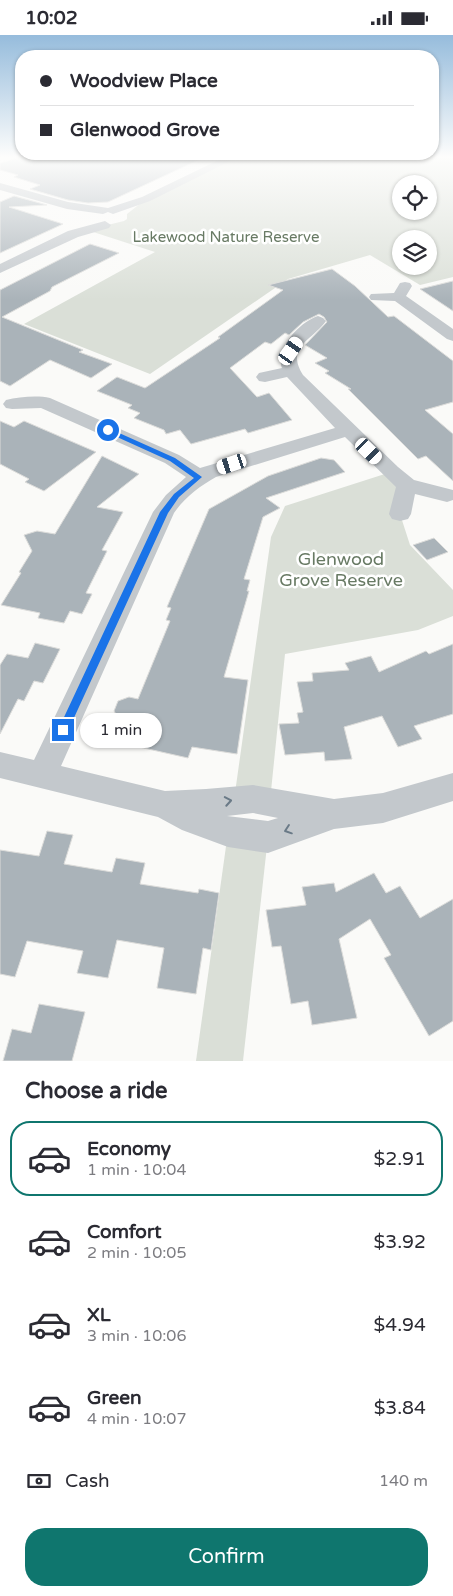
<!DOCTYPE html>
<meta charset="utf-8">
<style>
body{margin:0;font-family:"Varela Round",sans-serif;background:#f7f7f7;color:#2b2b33;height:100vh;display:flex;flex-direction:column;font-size:19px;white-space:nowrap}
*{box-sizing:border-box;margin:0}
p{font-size:16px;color:#7c7c81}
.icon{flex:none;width:28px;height:28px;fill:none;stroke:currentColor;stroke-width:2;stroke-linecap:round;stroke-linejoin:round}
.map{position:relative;height:1026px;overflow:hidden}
.sheet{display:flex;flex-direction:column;background:#fff;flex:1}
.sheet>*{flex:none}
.banner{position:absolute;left:15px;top:15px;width:424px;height:110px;border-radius:20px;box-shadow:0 1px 4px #0004;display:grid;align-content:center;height:110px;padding:0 25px;background:#fff}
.fabs{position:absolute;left:392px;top:140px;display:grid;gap:10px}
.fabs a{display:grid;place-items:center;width:45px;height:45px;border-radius:50%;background:#fff;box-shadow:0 1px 4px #0004;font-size:25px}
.end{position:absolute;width:22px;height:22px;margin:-11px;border:6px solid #1a73e8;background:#fff;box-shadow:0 0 0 2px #fff}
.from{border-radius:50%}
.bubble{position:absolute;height:35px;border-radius:18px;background:#fff;box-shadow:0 1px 4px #0004;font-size:16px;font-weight:600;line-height:35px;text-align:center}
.car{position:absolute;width:15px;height:30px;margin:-15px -8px;border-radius:6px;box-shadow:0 0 4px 1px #0007;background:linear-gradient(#fff 24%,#345 0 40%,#fff 0 76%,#345 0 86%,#fff 0)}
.banner b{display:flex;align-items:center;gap:18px;height:48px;font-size:19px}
.banner b+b{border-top:1px solid #e1e1e2}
.banner i{width:12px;height:12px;background:#2b2b33}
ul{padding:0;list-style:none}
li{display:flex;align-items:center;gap:15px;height:75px;margin:0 10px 8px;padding:0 15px;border:2px solid transparent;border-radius:20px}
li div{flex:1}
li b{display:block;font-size:19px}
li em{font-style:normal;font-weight:600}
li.on{border-color:#0f766e}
li>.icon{width:45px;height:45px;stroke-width:1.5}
h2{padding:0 25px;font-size:22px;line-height:60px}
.pay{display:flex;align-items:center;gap:12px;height:55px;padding:0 25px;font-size:19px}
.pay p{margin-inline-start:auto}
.cta{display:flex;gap:10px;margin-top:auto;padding:10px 25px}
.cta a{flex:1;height:58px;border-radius:20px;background:#0f766e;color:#fff;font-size:20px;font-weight:600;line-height:58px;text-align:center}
.status{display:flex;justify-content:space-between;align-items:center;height:35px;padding:0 25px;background:#fff;direction:ltr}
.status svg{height:14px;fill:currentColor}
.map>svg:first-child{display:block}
.green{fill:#dadfd7;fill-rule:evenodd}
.building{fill:#aab3b9;stroke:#dcdcda}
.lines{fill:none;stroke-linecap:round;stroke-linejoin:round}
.minor{fill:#c3c8cc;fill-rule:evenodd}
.oneway{stroke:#6a7a87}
.route{fill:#1a73e8}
.labels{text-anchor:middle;stroke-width:5;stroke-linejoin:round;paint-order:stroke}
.far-park-label{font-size:15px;fill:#687a64;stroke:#fff}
.park-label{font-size:18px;fill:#687a64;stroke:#fff}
</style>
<div class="status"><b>10:02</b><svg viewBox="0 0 49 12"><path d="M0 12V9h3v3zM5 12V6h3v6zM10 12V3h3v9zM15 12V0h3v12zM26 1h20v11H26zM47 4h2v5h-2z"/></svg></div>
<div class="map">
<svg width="453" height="1026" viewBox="0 0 453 1026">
<rect width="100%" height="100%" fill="#fafaf8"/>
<!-- green -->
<g class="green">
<path d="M 235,121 L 453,121 L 453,242 L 420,250 L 370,220 L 288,244 L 150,339 L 24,289 L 155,217 L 87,195 L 124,186 L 127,184 L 127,179 L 146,164 ZM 401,149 L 429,149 L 429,176 L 401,176 ZM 401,204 L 429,204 L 429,231 L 401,231 Z"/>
<path d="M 391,437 L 407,450 L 400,479 L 410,510 L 453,555 L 453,581 L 418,595 L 285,619 L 270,766 L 234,765 L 271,502 L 285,471 Z"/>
<path d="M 228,797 L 268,802 L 243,1026 L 196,1026 Z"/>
</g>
<!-- building -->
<g class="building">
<path d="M 24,121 L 207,121 L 108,167 L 88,168 L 68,165 L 30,154 L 40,150 L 14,142 L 18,140 L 0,135 L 0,128 Z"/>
<path d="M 14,161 L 47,170 L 9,172 L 63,189 L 0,218 L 0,167 Z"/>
<path d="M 90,209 L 119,218 L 52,252 L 50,256 L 2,282 L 83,315 L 79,317 L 112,329 L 91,343 L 50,325 L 10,351 L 0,346 L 0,255 Z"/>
<path d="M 332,234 L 355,251 L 388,282 L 394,281 L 453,326 L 453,367 L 425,375 L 453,399 L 453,446 L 426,421 L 418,424 L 348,354 L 351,354 L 325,338 L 329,336 L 315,328 L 327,323 L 305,310 L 327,287 L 324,282 L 319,279 L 303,287 L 289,300 L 285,298 L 271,309 L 265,307 L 230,333 L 257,362 L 269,358 L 292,385 L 248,398 L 245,394 L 191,409 L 180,395 L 166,399 L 164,395 L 134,383 L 140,378 L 128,373 L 132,370 L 97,356 L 117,342 L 145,353 L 220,303 L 218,302 L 283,255 L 268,250 Z"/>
<path d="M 453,246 L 453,276 L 420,254 Z"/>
<path d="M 0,386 L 14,392 L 24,386 L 96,417 L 44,456 L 25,447 L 29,444 L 0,429 Z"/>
<path d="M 102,421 L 139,439 L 97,472 L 123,477 L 102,515 L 107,516 L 86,558 L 92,559 L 82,579 L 70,576 L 64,588 L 38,583 L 40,578 L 1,570 L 21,538 L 19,537 L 32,516 L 24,500 L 37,496 L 55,499 Z"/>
<path d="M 321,423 L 334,425 L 345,437 L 266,463 L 280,473 L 263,482 L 244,544 L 250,545 L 247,556 L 249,556 L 224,642 L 248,645 L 237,719 L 192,712 L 188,723 L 126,709 L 135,687 L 119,684 L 114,676 L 118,666 L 129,662 L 138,664 L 170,586 L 166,585 L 171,573 L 167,572 L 209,474 L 268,441 Z"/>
<path d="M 434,503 L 448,517 L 427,525 L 413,510 Z"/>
<path d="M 35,608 L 60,614 L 43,648 L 34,646 L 24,666 L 18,664 L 0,699 L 0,630 L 7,619 L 28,623 Z"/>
<path d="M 453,609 L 453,679 L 414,691 L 422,704 L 398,712 L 382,681 L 344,692 L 352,724 L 325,726 L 324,717 L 285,720 L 279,689 L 299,688 L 297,678 L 303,677 L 297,647 L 313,646 L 312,638 L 349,635 L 345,628 L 371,621 L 379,637 L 426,616 L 429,619 Z"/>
<path d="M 47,796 L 73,800 L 64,829 L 112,837 L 116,823 L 145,828 L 140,849 L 198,858 L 199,854 L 219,858 L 211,915 L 203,913 L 196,959 L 157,953 L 164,913 L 117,905 L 108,943 L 77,938 L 83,916 L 27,906 L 15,942 L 0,939 L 0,815 L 39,821 Z"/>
<path d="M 374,838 L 386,858 L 400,851 L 420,883 L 453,864 L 453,986 L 429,1001 L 384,923 L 391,920 L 370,884 L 339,904 L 357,983 L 312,990 L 308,966 L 291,969 L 281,911 L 272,912 L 266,875 L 306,870 L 302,852 L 334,848 L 336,857 Z"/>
<path d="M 39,969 L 85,977 L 72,1026 L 3,1026 L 12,994 L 31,998 Z"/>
</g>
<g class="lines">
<!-- minor -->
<g class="minor">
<path d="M 227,121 L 240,121 L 150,166 L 113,179 L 108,177 L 103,179 L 67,174 L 0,155 L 0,148 L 68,167 L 108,173 L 142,162 Z"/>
<path d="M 105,186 L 111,190 L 109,193 L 78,202 L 0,238 L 0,229 L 68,196 Z"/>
<path d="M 405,247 L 410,248 L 412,251 L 406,261 L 453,294 L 453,306 L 447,304 L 395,266 L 371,265 L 369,262 L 371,259 L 394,258 L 400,248 Z"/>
<path d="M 318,281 L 323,283 L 326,286 C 312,306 285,311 303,340 L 398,432 L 414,445 L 453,455 L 453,465 L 447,467 L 415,459 L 411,479 L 408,484 L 400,486 L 392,484 L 389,479 L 396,452 L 345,402 L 216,442 C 200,451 185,462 174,478 L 61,731 L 165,756 L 206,754 L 253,750 L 334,764 L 383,758 L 453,738 L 453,766 L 383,788 L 334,794 L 268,818 L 228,812 L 182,795 L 158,782 L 0,743 L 0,717 L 34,725 L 153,477 L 166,460 L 186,442 L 165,428 L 41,373 L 12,374 L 6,373 L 3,369 L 6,365 C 19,362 37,360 50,363 L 179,420 L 200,433 L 335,393 L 287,342 L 265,347 L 259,346 L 256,342 L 259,338 L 282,333 C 274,314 301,286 318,281 ZM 253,778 L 278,783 L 268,786 L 227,781 Z"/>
</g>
</g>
<!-- one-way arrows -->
<defs><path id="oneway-chevron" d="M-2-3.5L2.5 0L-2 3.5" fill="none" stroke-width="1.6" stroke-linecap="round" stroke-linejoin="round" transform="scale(1.25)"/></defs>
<g class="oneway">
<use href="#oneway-chevron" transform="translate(228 766) rotate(-10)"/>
<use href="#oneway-chevron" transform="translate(288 795) rotate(161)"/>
</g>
<!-- sky -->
<linearGradient id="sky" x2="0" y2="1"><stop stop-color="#96bcdc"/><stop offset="0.46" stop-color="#fdfdfc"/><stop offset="1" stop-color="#fdfdfc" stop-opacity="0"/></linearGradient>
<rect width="453" height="265" fill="url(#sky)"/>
<!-- route -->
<path class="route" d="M 108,393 L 175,423 L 202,442 L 179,462 L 168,478 L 67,698 L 63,699 L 58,695 L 160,477 L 174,459 L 194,443 L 170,426 L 106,397 L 105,395 Z"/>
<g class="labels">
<!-- far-park labels -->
<g class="far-park-label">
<text x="226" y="207">Lakewood Nature Reserve</text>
</g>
<!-- park labels -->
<g class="park-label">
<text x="341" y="530">Glenwood<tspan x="341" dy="21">Grove Reserve</tspan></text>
</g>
</g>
</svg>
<div class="fabs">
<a><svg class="icon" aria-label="locate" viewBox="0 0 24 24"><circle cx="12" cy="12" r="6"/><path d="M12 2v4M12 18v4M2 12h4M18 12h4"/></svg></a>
<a><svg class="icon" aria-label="layers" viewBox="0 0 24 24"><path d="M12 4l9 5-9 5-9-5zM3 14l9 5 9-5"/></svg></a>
</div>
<i class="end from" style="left:108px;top:395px"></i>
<i class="end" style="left:63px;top:695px"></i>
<div class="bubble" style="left:80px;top:678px;width:82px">1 min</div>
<i class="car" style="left:291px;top:316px;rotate:35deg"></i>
<i class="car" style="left:369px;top:416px;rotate:134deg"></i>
<i class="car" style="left:232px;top:429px;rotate:252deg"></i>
<div class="banner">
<b><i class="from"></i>Woodview Place</b>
<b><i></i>Glenwood Grove</b>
</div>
</div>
<section class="sheet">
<h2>Choose a ride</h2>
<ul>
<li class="on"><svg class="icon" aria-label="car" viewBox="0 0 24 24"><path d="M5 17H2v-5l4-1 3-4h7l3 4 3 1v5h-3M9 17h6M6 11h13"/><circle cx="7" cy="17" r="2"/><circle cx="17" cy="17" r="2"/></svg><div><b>Economy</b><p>1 min · 10:04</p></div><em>$2.91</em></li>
<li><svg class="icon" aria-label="car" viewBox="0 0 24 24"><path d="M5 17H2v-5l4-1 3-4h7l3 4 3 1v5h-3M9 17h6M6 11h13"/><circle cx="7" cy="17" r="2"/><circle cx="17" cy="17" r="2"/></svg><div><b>Comfort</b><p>2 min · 10:05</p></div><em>$3.92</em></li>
<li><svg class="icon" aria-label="car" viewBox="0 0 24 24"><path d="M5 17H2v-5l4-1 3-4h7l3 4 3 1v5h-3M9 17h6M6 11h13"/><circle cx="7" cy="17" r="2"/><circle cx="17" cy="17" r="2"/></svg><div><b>XL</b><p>3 min · 10:06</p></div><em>$4.94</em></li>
<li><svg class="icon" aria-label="car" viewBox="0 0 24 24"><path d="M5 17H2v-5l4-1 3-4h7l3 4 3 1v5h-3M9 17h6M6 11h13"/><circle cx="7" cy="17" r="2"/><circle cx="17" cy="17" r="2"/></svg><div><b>Green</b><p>4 min · 10:07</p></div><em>$3.84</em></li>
</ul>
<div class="pay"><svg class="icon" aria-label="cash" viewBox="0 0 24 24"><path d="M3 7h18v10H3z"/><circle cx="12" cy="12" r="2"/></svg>Cash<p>140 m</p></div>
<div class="cta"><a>Confirm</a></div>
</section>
